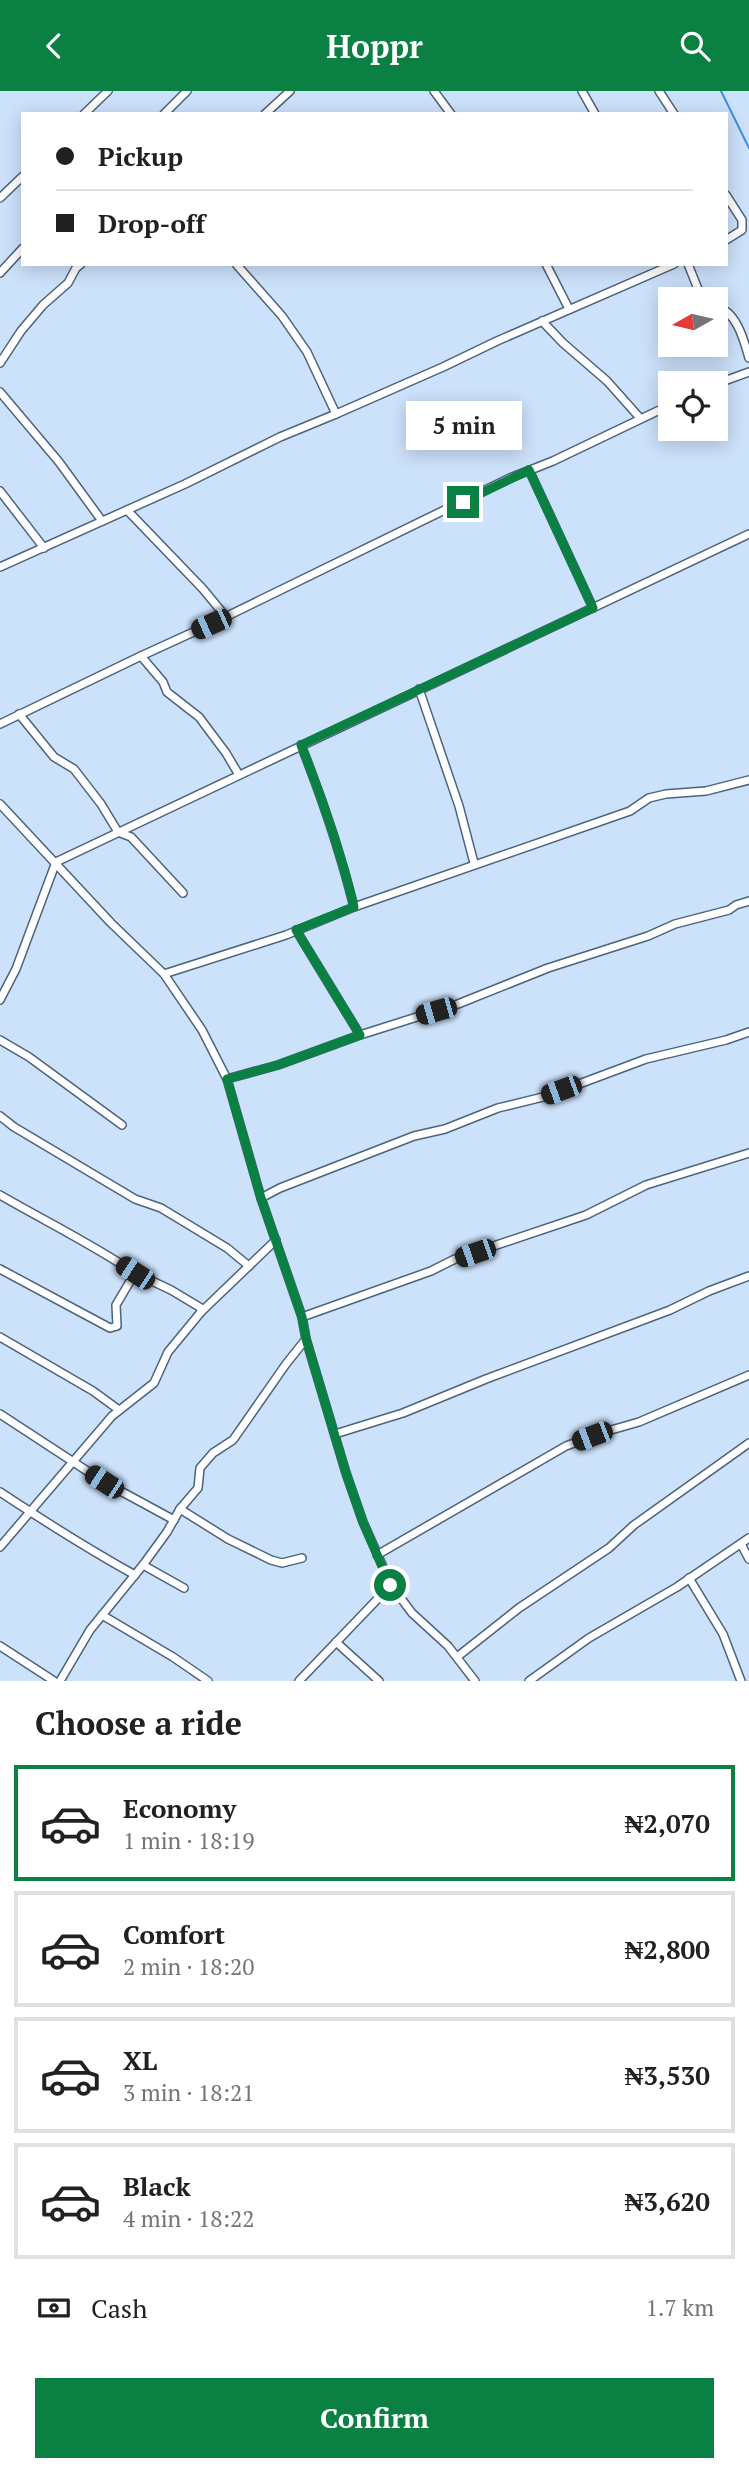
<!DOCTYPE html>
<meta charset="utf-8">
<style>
body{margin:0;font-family:"PT Serif",serif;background:#f2f2f2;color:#202124;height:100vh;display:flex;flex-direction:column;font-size:26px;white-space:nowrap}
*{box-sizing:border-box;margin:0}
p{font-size:23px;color:#757577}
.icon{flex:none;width:38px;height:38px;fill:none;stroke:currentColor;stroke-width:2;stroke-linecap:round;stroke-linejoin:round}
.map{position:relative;height:1590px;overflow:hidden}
.details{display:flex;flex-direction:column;background:#fff;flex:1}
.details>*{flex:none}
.hud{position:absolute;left:21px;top:21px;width:707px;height:154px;border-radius:0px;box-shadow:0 4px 18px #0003;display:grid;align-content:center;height:154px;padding:0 35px;background:#fff}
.needle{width:46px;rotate:262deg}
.controls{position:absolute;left:658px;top:196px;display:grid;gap:14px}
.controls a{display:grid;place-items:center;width:70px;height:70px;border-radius:0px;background:#fff;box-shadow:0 4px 18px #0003;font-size:35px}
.end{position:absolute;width:32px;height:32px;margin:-16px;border:9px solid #0b8043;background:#fff;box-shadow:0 0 0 4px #fff}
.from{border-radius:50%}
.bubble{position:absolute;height:49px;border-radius:0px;background:#fff;box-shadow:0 4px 18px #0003;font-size:23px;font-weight:600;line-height:49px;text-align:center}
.car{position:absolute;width:21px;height:42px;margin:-21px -10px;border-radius:9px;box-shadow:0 0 5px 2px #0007;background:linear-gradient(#222 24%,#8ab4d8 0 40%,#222 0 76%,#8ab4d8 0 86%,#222 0)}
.hud b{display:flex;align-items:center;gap:24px;height:66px;font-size:26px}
.hud b+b{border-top:2px solid #e0e0e0}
.hud i{width:18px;height:18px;background:#202124}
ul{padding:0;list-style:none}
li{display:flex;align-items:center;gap:21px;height:116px;margin:0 14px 10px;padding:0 21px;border:4px solid #e0e0e0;border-radius:0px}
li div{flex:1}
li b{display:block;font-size:26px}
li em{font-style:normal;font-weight:600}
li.selected{border-color:#0b8043}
li>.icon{width:63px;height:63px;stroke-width:1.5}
h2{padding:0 35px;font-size:32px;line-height:84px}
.pay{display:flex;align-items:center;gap:18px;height:77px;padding:0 35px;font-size:26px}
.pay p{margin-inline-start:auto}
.action{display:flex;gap:14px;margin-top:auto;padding:14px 35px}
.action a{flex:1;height:80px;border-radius:0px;background:#0b8043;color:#fff;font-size:28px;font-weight:600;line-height:80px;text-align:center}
header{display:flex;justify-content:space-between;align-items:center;height:91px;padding:0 35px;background:#0b8043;color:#fff;font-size:32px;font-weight:600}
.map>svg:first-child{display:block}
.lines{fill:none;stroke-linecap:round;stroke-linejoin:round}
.stream{stroke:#3f8de6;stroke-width:2}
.minor-casing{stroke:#4c627d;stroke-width:10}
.minor{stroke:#fff;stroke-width:7}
.route{stroke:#0b8043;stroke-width:9}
</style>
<header><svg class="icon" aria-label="back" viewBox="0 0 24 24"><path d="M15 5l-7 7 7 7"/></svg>Hoppr<svg class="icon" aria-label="search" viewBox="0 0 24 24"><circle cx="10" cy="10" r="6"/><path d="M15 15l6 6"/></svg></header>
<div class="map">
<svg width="749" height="1590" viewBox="0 0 749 1590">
<rect width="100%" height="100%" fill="#cce1fa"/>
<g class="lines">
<!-- stream -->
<path class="stream" d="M 721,0 L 749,57"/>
<defs>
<g id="minor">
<path d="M 434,0 L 451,23"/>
<path d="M 582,0 L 595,23"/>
<path d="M 659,0 L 674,23"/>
<path d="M 84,23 L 108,0"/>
<path d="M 164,23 L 187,0"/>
<path d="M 265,23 L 290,0"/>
<path d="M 726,104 L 742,129 L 742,139 L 726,149"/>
<path d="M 0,107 L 23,85"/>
<path d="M 236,173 L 282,225 L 307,261 L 336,323 L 443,276 L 497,250 L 674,173"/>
<path d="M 546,173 L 569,218"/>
<path d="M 688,173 L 702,208"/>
<path d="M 0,182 L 23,157"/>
<path d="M 716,216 C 736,219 744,249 749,267"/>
<path d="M 542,230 L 563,252 L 607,290 L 640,327"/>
<path d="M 0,272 L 21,240 L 43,214 L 68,192 L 76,177 L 81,173"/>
<path d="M 716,293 L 749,281"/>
<path d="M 0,301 L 59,371 L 102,430"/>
<path d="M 529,379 L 593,517"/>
<path d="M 0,400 L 44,457"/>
<path d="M 127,419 L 203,498 L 226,526"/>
<path d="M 0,476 L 185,393 L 280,346 L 336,323"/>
<path d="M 141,565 L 163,591 L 167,601 L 199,626 L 226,662 L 239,684"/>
<path d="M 419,598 L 459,715 L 474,772"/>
<path d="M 19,623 L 54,666 L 74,678 L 101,713 L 118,741 L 131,746 L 183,802"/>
<path d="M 0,633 L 141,565 L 211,533 L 510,387 L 553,370 L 670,314"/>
<path d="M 301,654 C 322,707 340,760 354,816"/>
<path d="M 0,713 L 111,832 L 164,883 L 202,939 L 227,988 L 261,1107 L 302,1226 L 306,1248 L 346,1382 L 363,1431 L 391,1494 L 412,1522 L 448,1555 L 475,1590"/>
<path d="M 296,839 L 360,944"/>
<path d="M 164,883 L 286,844 L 354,816 L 630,720 L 649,707 L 666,703 L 706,700 L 749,689"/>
<path d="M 0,909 L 16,878 L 56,771 L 749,443"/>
<path d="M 0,949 L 29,966 L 122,1034"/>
<path d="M 227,988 L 278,974 L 360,944 L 458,913 L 548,877 L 648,845 L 675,833 L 729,819 L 736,814 L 749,810"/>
<path d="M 0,1025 L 14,1036 L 135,1108 L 161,1117 L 227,1157 L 249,1175"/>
<path d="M 0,1104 C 45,1130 92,1153 135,1182"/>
<path d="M 261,1107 L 280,1097 L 414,1045 L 445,1038 L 498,1017 L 547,1005 L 646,968 L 726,949 L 749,941"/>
<path d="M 0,1178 L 110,1237 L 117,1235 L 116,1214 L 135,1182 L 171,1199 L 201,1217 L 201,1221"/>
<path d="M 302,1226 L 431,1180 L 455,1168 L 586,1124 L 646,1094 L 749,1062"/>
<path d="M 0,1246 L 93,1300 L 119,1319"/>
<path d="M 0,1323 L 104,1391 L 174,1429"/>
<path d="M 335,1343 L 403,1322 L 486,1288 L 670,1219 L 709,1200 L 749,1185"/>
<path d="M 0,1401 C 44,1430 88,1458 135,1484"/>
<path d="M 180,1418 L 228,1448 L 271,1469 L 282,1472 L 302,1467"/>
<path d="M 741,1453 L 749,1468"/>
<path d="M 0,1456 L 112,1325 L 154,1292 L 168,1261 L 201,1221 L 276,1149"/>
<path d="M 377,1464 L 566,1355 L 604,1341 L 639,1331 L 749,1284"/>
<path d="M 143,1474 L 184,1497"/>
<path d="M 689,1487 L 723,1543 L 741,1590"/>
<path d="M 102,1524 L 173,1566 L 208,1590"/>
<path d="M 336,1551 L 379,1590"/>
<path d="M 0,1555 L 54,1590"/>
<path d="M 457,1566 L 519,1517 L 609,1457 L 634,1434 L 749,1352"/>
<path d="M 60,1590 L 90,1539 L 143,1474 L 167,1441 L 180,1418 L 198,1397 L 200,1377 L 213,1362 L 233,1349 L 286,1273 L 306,1248"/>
<path d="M 299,1590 L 391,1494"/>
<path d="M 529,1590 L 589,1547 L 677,1496 L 749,1447"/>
</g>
</defs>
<!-- minor casing -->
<use href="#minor" class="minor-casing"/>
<!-- minor -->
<use href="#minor" class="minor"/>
</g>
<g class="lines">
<!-- route -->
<path class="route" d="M 390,1494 L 363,1431 L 346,1382 L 306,1248 L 302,1226 L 261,1107 L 227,988 L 278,974 L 360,944 L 296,839 L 354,816 C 341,760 322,707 301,654 L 593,517 L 529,379 L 463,411"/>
</g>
</svg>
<div class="controls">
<a><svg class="needle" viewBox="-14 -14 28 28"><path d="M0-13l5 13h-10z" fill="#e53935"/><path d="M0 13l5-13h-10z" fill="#757577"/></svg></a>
<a><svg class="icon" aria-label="locate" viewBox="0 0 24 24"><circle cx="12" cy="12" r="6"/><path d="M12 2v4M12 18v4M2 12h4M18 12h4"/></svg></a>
</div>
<i class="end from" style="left:390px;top:1494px"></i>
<i class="end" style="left:463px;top:411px"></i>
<div class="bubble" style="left:406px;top:310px;width:116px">5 min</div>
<i class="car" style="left:211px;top:533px;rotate:246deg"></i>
<i class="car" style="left:436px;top:920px;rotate:254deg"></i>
<i class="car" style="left:561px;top:999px;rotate:250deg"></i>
<i class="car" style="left:475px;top:1162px;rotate:251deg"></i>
<i class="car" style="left:135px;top:1182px;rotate:303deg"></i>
<i class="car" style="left:592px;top:1345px;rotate:249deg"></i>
<i class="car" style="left:104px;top:1391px;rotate:303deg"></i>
<div class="hud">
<b><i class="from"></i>Pickup</b>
<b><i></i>Drop-off</b>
</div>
</div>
<section class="details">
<h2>Choose a ride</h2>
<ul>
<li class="selected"><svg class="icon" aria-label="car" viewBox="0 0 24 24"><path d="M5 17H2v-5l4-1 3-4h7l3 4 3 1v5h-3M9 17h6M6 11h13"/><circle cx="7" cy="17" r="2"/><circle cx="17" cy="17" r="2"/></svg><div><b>Economy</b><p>1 min · 18:19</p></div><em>₦2,070</em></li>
<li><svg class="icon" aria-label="car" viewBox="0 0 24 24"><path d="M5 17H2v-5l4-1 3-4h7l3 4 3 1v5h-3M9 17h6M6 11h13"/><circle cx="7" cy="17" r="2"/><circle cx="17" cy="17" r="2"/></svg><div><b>Comfort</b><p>2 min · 18:20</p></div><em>₦2,800</em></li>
<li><svg class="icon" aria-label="car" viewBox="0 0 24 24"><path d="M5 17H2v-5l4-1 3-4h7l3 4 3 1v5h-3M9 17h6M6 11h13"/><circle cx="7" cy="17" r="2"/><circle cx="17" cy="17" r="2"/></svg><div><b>XL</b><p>3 min · 18:21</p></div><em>₦3,530</em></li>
<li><svg class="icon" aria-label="car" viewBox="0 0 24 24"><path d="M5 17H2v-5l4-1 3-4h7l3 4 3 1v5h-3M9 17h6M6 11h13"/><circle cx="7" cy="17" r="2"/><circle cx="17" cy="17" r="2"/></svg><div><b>Black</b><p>4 min · 18:22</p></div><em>₦3,620</em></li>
</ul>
<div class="pay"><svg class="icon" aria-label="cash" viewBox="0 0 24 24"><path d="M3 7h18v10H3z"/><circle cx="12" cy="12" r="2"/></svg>Cash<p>1.7 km</p></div>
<div class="action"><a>Confirm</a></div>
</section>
